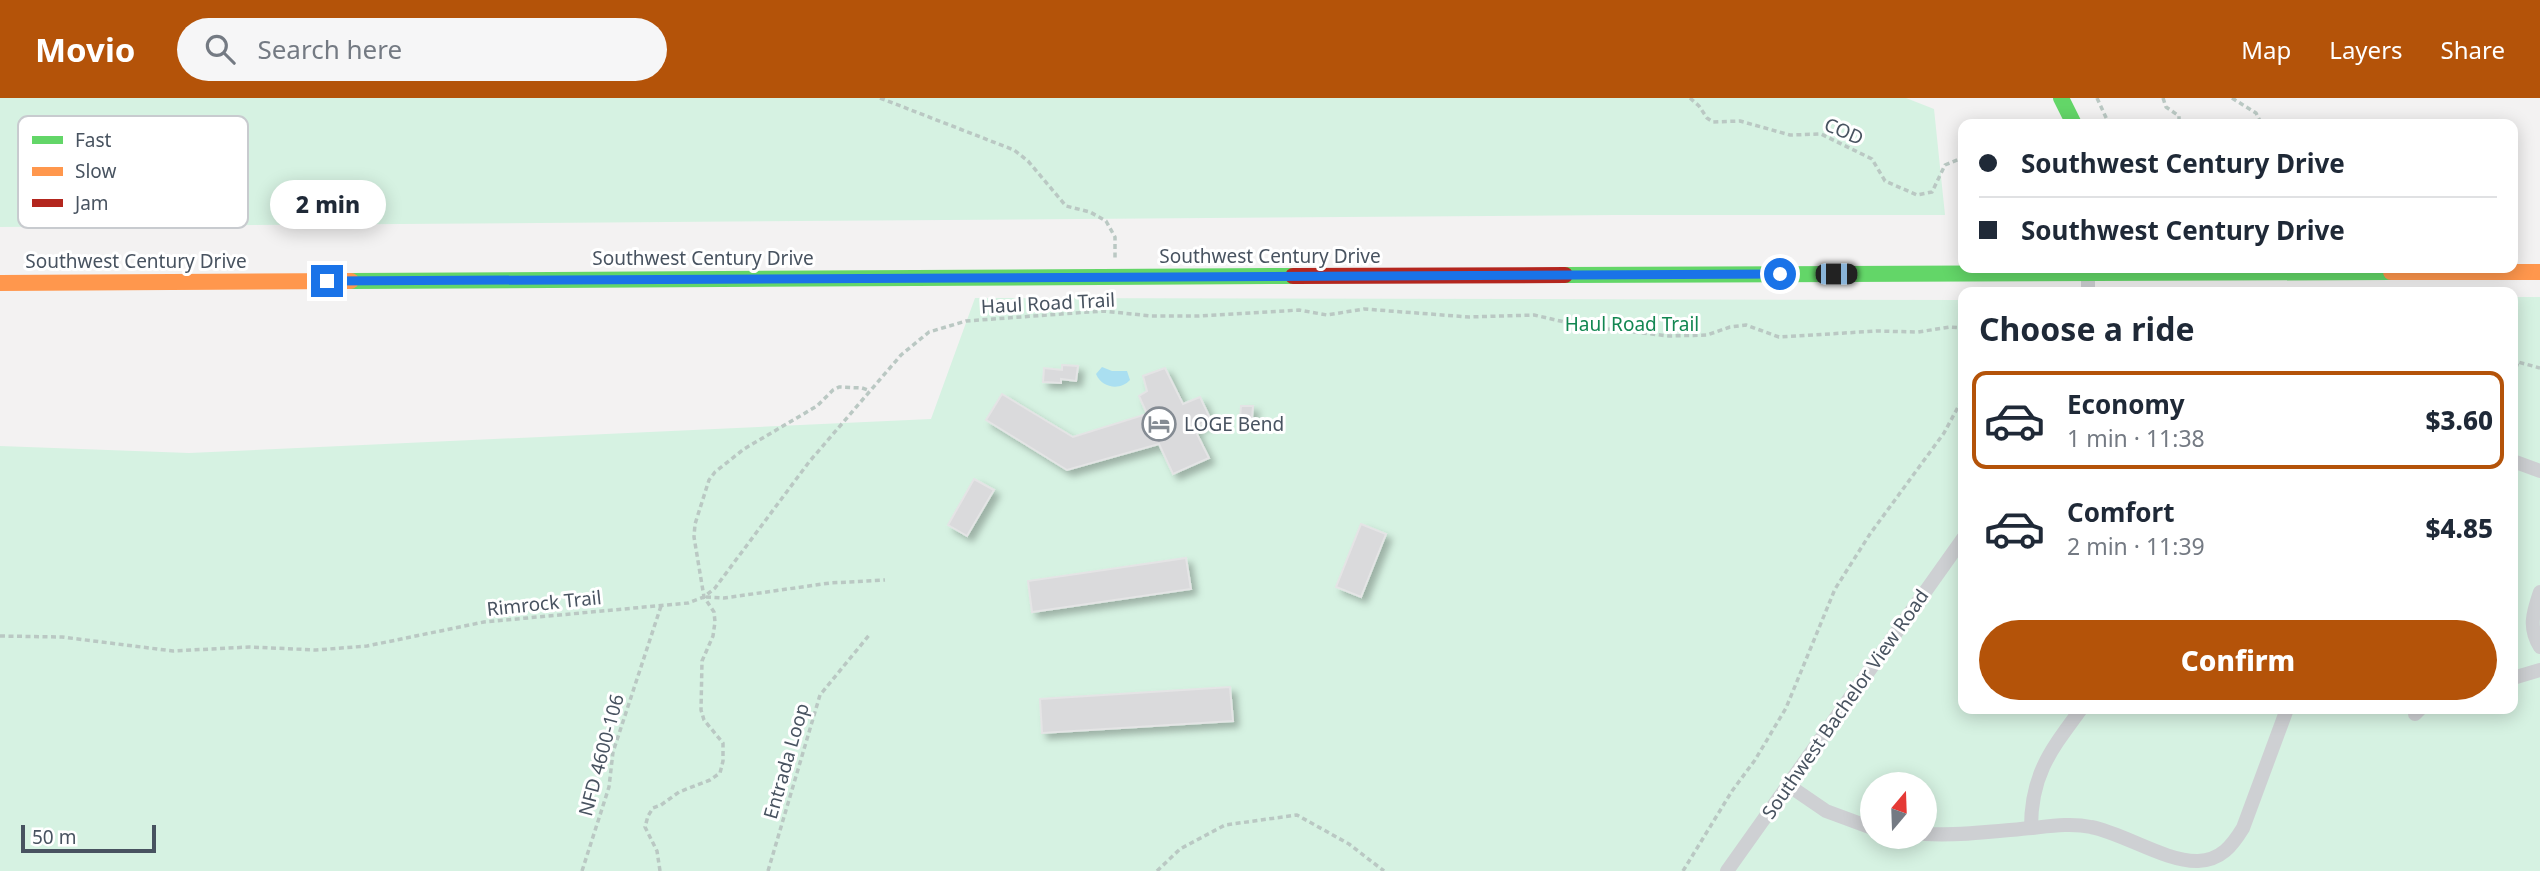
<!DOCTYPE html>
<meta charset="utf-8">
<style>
body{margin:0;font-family:"Noto Sans",sans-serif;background:#f6f6f7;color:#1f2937;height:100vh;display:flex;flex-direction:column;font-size:26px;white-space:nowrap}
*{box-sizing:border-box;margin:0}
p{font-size:23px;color:#747a83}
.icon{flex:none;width:38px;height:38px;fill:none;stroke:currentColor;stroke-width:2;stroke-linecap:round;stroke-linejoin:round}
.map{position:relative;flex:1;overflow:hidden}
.side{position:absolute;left:1958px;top:189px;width:560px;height:427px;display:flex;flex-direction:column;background:#fff;border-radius:14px;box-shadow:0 4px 18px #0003}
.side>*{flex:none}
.top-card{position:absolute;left:1958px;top:21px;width:560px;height:154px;border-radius:14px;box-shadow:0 4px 18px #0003;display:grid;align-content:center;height:154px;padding:0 21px;background:#fff}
.needle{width:46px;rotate:19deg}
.fabs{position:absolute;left:1860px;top:674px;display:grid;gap:14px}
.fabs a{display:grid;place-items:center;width:77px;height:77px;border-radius:50%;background:#fff;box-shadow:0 4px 18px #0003;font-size:35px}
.scale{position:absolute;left:21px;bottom:18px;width:135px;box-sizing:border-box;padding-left:7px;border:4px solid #485360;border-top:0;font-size:19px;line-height:24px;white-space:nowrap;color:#485360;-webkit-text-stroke:5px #fff;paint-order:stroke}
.end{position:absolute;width:32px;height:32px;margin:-16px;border:9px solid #1a73e8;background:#fff;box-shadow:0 0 0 4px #fff}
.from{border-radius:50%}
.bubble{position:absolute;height:49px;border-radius:24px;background:#fff;box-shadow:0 4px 18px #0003;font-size:23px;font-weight:800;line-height:49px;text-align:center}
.car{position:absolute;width:21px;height:42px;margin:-21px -10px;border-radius:9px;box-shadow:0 0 5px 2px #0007;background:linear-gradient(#222 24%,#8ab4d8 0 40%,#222 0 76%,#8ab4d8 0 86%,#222 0)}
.top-card b{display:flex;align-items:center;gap:24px;height:66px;font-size:26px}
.top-card b+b{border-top:2px solid #e0e1e3}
.top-card i{width:18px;height:18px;background:#1f2937}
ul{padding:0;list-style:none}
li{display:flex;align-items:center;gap:21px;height:98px;margin:0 14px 10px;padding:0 7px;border:4px solid transparent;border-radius:14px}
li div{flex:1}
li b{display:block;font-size:26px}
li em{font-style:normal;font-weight:800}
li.selected{border-color:#b45309}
li>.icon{width:63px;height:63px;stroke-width:1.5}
h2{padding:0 21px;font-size:32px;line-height:84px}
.primary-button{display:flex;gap:14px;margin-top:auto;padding:14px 21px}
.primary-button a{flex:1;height:80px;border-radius:42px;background:#b45309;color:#fff;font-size:28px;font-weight:800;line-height:80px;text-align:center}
header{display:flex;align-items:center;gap:42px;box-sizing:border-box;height:98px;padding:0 35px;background:#b45309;color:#fff}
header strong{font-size:33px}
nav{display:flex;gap:38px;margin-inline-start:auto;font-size:24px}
.search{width:490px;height:63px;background:#f6f6f7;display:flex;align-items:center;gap:18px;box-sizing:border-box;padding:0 24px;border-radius:38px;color:#747a83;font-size:26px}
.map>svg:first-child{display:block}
.green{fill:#d6f2e2;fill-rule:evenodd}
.water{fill:#aadff1}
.building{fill:#dadadc;stroke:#e4e4e5;stroke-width:2;filter:url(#shadow)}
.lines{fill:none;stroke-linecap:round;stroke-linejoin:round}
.path{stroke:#bac8c3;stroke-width:3.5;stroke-dasharray:5 3.5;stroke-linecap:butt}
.street{stroke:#ced0d3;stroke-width:14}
.fast{stroke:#63d668;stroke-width:16}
.slow{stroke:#ff974d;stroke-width:16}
.jam{stroke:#b3261e;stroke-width:16}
.route{stroke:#1a73e8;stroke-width:9}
.labels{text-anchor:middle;stroke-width:6;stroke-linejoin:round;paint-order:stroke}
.street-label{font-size:19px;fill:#485360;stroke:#fff}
.park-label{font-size:19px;fill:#138752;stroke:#fff}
.poi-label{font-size:19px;fill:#485360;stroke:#fff;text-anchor:start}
.key{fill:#fff;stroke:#c8cbcf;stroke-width:2}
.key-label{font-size:19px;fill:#485360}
</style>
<header>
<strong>Movio</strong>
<div class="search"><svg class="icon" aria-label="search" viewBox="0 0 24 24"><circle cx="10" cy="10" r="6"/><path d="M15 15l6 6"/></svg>Search here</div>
<nav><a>Map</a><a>Layers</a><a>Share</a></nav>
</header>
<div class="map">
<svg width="2540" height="773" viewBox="0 0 2540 773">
<defs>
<filter id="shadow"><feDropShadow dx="5.5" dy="5.5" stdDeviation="3.5" flood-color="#0004"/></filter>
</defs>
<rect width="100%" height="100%" fill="#f3f2f2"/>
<!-- green -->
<g class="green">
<path d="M 0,0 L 1906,0 L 1934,11 L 1945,117 L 1614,117 L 0,129 Z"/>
<path d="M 2513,199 L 2540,199 L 2540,773 L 0,773 L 0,348 L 189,355 L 931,321 L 975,200 L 1963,202 L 1964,611 L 2513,611 ZM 1872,686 L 1925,686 L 1925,738 L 1872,738 Z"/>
</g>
<!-- water -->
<path class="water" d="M 1102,269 L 1112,273 L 1127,273 L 1130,282 C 1120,293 1102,290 1096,276 Z"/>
<!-- building -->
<g class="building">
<path d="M 1062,267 L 1078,268 L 1076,283 L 1061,281 L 1061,285 L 1043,284 L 1044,270 L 1062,272 Z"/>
<path d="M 1165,270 L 1183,306 L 1200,299 L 1211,322 L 1194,330 L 1209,360 L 1173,376 L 1159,346 L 1067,372 L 986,322 L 1002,296 L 1073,339 L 1147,316 L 1139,298 L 1147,293 L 1143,278 Z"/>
<path d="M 1241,308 L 1253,308 L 1252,321 L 1240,320 Z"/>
<path d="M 974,381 L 994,392 L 967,438 L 948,427 Z"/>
<path d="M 1361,426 L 1386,436 L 1361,499 L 1336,489 Z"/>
<path d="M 1186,460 L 1191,491 L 1032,514 L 1028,483 Z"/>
<path d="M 1230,589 L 1233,623 L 1042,635 L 1040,601 Z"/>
</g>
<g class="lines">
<!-- path -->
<g class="path">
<path d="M 880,0 L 1014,52 L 1028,63 L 1066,108 L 1090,114 L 1106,123 L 1115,139 L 1115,160"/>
<path d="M 1690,0 L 1699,8 L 1707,20 L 1713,24 L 1740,23 L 1790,37 L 1821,36 L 1872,61 L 1885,83 L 1917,97 L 1932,94 L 1945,67 L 1964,59"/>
<path d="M 2097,0 L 2109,26"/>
<path d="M 2163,0 L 2166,9 L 2179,18 L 2179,26"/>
<path d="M 2232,0 L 2256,15 L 2260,23 L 2259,26"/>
<path d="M 2513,259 L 2518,264 L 2540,270"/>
<path d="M 2513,278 L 2518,264"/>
<path d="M 706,499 L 724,500 L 830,485 L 885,482"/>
<path d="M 0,538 L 62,539 L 173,553 L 249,549 L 316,552 L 367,548 L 484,524 L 688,505 L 704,499 L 715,490 L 809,364 L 901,257 L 929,234 L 966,223 L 1103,213 L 1151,218 L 1199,218 L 1299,212 L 1327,217 L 1364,211 L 1469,219 L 1534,217 L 1582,228 L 1669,238 L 1707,237 L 1730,229 L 1746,227 L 1779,239 L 1877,233 L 1918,234 L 1950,229 L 1964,230"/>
<path d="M 582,773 L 609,689 L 613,654 L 661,508"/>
<path d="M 660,773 L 657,753 L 645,729 L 648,718 L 653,710 L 661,707 L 679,694 L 710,682 L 720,675 L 723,663 L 723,645 L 704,622 L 701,612 L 702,563 L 713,538 L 715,524 L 714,514 L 704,499 L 694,439 L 695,426 L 709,382 L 715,374 L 744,351 L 817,308 L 833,292 L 839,289 L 862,290 L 868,292"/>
<path d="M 768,773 L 820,597 L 870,536"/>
<path d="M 1157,773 L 1180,751 L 1225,727 L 1297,717 L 1349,746 L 1384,773"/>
<path d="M 1683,773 L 1732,693 L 1755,662 L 1786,610 L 1835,491 L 1870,436 L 1944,335 L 1964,298"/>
</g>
<!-- street -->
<g class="street">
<path d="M 2088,194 L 2088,174"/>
<path d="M 2513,363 L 2540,373"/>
<path d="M 2540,494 C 2533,515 2528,529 2540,549"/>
<path d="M 2513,580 L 2540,572"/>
<path d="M 2415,616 L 2420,611"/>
<path d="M 1788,687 L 1826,713 L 1872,730"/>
<path d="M 2031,730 C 2031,676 2051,652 2081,611"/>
<path d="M 1925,736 C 1960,738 1997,733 2032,730 C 2051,728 2072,725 2091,729 C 2123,735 2166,764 2198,763 C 2221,762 2232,748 2243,730 L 2287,611"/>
<path d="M 1727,773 L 1964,439"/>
</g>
<!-- fast -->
<g class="fast">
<path d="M 2061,0 L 2074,26"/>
<path d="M 1565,177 L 2391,174"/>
<path d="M 351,183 L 1293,178"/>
</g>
<!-- slow -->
<g class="slow">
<path d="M 2391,174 L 2540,174"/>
<path d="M 0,185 L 351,183"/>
</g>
<!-- jam -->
<path class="jam" d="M 1293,178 L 1565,177"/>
</g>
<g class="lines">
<!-- route -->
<path class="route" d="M 327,183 L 1780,176"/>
</g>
<!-- icons -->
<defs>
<symbol id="hotel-ring" viewBox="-11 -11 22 22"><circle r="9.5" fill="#fff" stroke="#848b93" stroke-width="1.5"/><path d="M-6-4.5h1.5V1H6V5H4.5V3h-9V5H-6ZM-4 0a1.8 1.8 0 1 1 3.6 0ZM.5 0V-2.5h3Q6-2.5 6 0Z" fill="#848b93"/></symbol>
</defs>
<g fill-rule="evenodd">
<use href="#hotel-ring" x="1140" y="307" width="38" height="38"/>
</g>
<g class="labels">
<!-- street labels -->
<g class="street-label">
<text transform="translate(1844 33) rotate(23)" y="7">COD</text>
<text x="1270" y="165">Southwest Century Drive</text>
<text x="703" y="167">Southwest Century Drive</text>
<text x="136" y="170">Southwest Century Drive</text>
<text transform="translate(1048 205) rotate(-3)" y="7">Haul Road Trail</text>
<text transform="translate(544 505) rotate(-6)" y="7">Rimrock Trail</text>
<text transform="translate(1845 606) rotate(-55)" y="7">Southwest Bachelor View Road</text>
<text transform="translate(601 657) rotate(-75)" y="7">NFD 4600-106</text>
<text transform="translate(786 663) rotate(-74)" y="7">Entrada Loop</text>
</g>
<!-- park labels -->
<g class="park-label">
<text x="1632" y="233">Haul Road Trail</text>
</g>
<!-- poi labels -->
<g class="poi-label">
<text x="1184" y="333">LOGE Bend</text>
</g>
</g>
<!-- legend -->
<rect x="18" y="18" width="230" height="112" rx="10" class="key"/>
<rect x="32" y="38" width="31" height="8" fill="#63d668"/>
<rect x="32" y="69" width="31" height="9" fill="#ff974d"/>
<rect x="32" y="101" width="31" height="8" fill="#b3261e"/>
<g class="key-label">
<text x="75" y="49">Fast</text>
<text x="75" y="80">Slow</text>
<text x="75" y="112">Jam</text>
</g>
</svg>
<div class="fabs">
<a><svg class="needle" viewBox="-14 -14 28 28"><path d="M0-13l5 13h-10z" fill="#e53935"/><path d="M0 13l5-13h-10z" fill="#747a83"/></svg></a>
</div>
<div class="scale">50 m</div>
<i class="end from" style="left:1780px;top:176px"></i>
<i class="end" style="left:327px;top:183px"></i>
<div class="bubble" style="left:270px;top:82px;width:116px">2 min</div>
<i class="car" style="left:1836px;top:176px;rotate:90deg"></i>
<div class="top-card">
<b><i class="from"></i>Southwest Century Drive</b>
<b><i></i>Southwest Century Drive</b>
</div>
<section class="side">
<h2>Choose a ride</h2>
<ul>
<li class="selected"><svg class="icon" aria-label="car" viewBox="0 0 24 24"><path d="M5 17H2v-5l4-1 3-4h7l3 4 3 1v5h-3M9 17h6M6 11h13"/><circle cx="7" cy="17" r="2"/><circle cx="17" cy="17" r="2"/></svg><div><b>Economy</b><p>1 min · 11:38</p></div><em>$3.60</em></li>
<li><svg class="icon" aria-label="car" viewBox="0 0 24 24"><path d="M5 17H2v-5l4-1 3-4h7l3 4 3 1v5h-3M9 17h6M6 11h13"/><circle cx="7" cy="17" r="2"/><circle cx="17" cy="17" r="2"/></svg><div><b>Comfort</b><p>2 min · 11:39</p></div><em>$4.85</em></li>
</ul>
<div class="primary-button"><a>Confirm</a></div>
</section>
</div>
